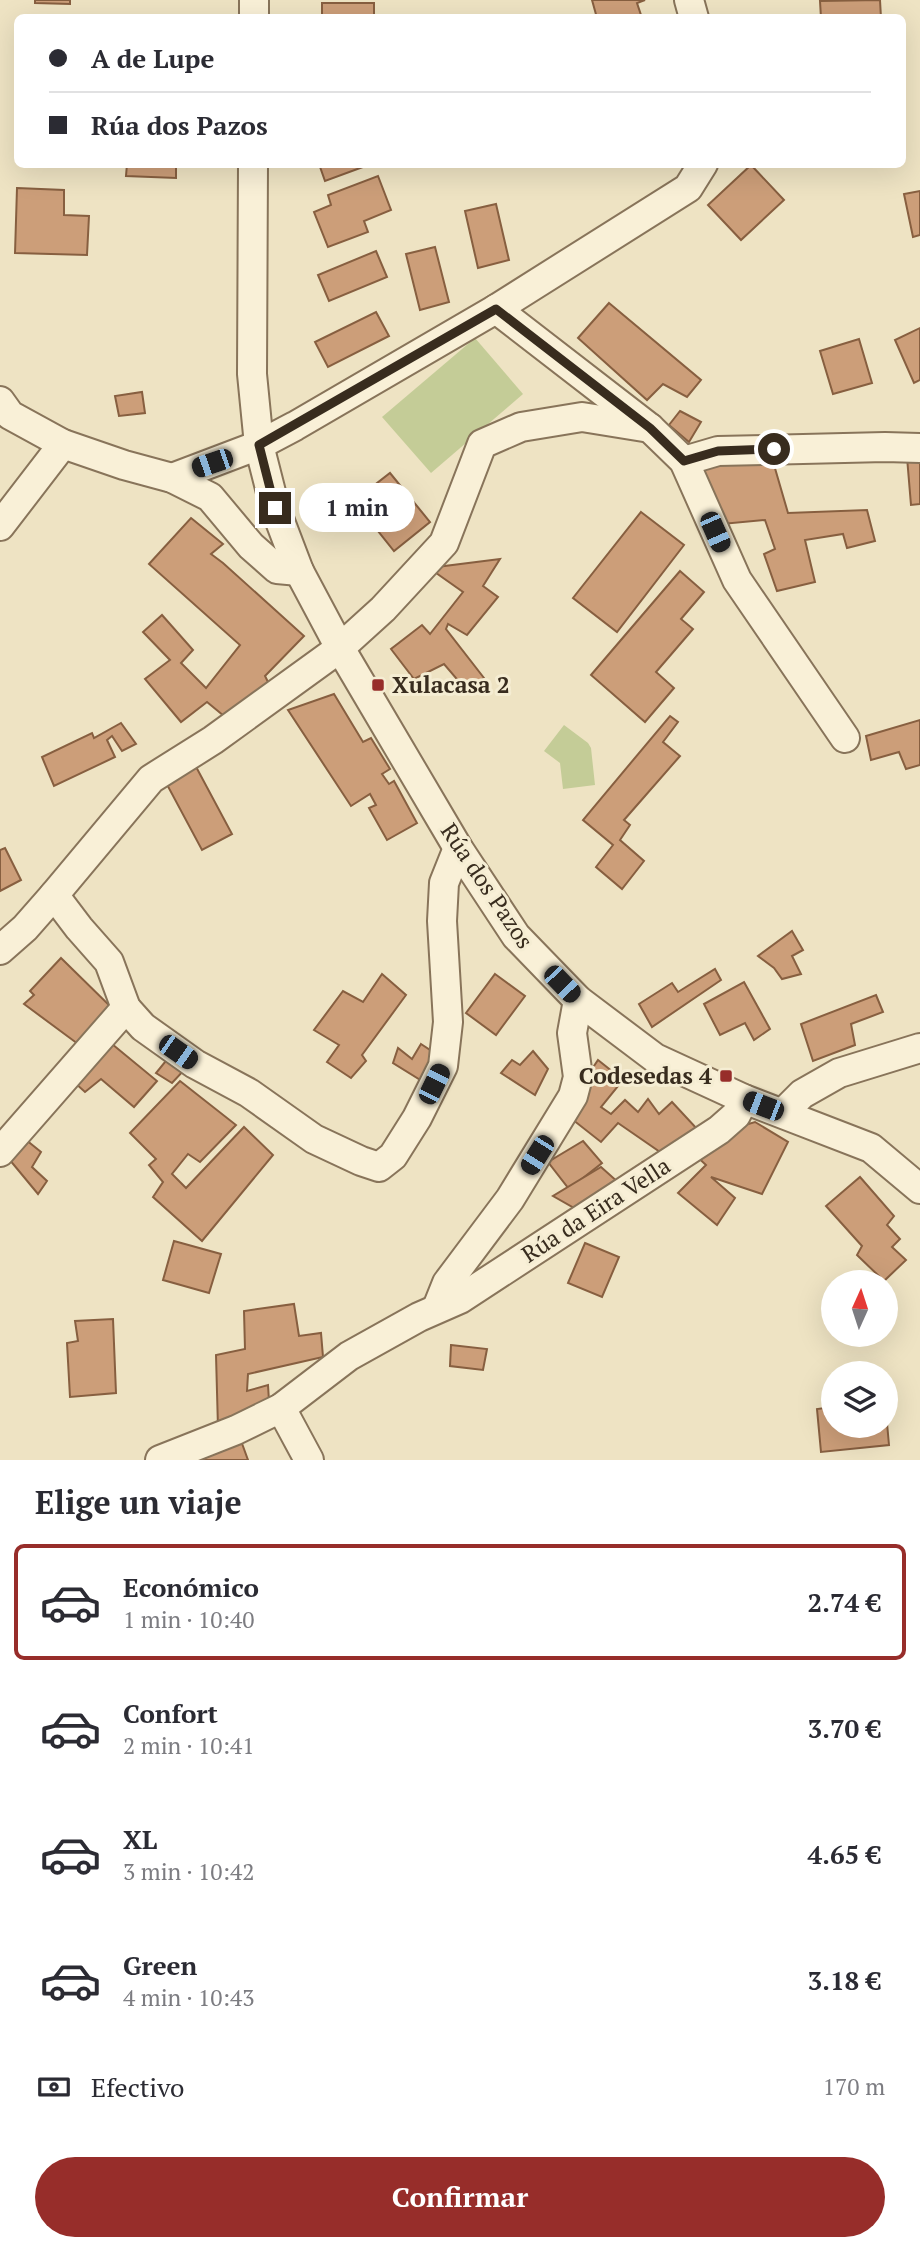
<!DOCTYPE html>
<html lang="es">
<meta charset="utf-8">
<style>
body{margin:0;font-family:"PT Serif",serif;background:#f7f7f7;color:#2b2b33;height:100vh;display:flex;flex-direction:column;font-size:26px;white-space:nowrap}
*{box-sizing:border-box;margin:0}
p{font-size:23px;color:#7c7c81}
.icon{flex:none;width:38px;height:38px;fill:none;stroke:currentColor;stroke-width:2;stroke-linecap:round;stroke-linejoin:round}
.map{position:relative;height:1460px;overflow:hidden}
.details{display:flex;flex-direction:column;background:#fff;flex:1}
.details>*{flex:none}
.guide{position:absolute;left:14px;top:14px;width:892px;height:154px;border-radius:10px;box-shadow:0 7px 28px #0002;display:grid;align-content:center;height:154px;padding:0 35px;background:#fff}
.needle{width:46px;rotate:3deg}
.buttons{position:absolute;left:821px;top:1270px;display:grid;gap:14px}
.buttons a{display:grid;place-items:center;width:77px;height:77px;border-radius:50%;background:#fff;box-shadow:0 7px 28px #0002;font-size:35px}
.end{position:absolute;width:32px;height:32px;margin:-16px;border:9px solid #382c1e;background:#fff;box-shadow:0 0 0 4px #fff}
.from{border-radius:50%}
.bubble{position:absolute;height:49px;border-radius:24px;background:#fff;box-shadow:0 7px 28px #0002;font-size:23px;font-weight:700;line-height:49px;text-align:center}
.car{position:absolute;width:21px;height:42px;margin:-21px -10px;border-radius:9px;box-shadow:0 0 5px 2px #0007;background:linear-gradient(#222 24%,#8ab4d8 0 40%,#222 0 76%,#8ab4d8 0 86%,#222 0)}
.guide b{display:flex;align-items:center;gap:24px;height:66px;font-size:26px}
.guide b+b{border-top:2px solid #e1e1e2}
.guide i{width:18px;height:18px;background:#2b2b33}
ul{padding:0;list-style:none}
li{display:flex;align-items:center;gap:21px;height:116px;margin:0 14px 10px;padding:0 21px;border:4px solid transparent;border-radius:10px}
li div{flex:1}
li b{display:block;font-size:26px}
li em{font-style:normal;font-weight:700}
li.current{border-color:#972d2a}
li>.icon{width:63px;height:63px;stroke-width:1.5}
h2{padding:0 35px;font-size:32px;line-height:84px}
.pay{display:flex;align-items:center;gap:18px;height:77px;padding:0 35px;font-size:26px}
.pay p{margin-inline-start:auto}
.primary-button{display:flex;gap:14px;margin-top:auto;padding:14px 35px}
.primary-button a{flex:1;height:80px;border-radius:42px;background:#972d2a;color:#fff;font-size:28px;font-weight:700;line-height:80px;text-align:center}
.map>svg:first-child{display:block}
.green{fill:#c4cc97}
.building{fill:#cc9e79;stroke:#875f40;stroke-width:2}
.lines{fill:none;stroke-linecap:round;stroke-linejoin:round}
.minor-casing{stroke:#88745a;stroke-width:32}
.minor{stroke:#f9f0d7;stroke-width:28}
.route{stroke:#382c1e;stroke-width:9}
.poi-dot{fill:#972d2a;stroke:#f5edd3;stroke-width:2.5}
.labels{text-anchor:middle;stroke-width:6;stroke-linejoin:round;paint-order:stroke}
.poi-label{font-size:23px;font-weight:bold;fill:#382c1e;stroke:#f5edd3;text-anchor:start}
.street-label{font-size:23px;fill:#382c1e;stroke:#f5edd3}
</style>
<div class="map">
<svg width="920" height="1460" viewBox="0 0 920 1460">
<rect width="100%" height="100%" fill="#eee3c3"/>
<!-- green -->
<g class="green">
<path d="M 475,338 L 523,394 L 431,473 L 382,417 Z"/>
<path d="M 564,725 L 588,743 L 591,748 L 595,785 L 563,789 L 560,763 L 544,751 Z"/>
</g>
<!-- building -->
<g class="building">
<path d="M 35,0 L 70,0 L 70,4 L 35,3 Z"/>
<path d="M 592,0 L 645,0 L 637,3 L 642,18 L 597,18 Z"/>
<path d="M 880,0 L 881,18 L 821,18 L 820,1 Z"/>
<rect x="322" y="3" width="52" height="15"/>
<path d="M 127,164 L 176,164 L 176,178 L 126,176 Z"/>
<path d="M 319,164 L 371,164 L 325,181 Z"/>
<path d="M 751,165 L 784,200 L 741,240 L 708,205 Z"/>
<path d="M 378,176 L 391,210 L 364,221 L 368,232 L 328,247 L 314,212 L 331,205 L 328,195 Z"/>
<path d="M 17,188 L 64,190 L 64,215 L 89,216 L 87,255 L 15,253 Z"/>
<path d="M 920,191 L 920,235 L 913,237 L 904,194 Z"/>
<path d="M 496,204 L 509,260 L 478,268 L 465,211 Z"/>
<path d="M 435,247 L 449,302 L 420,310 L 406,254 Z"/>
<path d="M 376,251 L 387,277 L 329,301 L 318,275 Z"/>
<path d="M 609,303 L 701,380 L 687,397 L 663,384 L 647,400 L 578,338 Z"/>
<path d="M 376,312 L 389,336 L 328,367 L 315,342 Z"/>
<path d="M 920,328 L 920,380 L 914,383 L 895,340 Z"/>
<path d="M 859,339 L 872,383 L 833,394 L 820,351 Z"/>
<path d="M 142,392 L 145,413 L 119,416 L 115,396 Z"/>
<path d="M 680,411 L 701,422 L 689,442 L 669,425 Z"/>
<path d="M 745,457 L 772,458 L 788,513 L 867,510 L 875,541 L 847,548 L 843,534 L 805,540 L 815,582 L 777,591 L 764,554 L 775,549 L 765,520 L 722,524 L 700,471 Z"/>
<path d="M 907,457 L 920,458 L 920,504 L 911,505 Z"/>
<path d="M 390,473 L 430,522 L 394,551 L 354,501 Z"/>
<path d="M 641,512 L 684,545 L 617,632 L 573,598 Z"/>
<path d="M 191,518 L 223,544 L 211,554 L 223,563 L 304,636 L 265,676 L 270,686 L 224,716 L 207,702 L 181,722 L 145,679 L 170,660 L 143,632 L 162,615 L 193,650 L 181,663 L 206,688 L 240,645 L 149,564 Z"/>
<path d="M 500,559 L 483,586 L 498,597 L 467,635 L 448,624 L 446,629 L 484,678 L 467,691 L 444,664 L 414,679 L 391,649 L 422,625 L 430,634 L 463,592 L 429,568 Z"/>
<path d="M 680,571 L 704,592 L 681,619 L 693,629 L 656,672 L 674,688 L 645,722 L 591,675 Z"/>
<path d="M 334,694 L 363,742 L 371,738 L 390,769 L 382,774 L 389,784 L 394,781 L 417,823 L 387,840 L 369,808 L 376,805 L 370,794 L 351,806 L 288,710 Z"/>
<path d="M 670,716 L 678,722 L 663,742 L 680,756 L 624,820 L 630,825 L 620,840 L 644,861 L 622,889 L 596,867 L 613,845 L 583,820 Z"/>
<path d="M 920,720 L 920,765 L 906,769 L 899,752 L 871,760 L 866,736 Z"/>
<path d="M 121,723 L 136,744 L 122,751 L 112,736 L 107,740 L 115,757 L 54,786 L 42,757 L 92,733 L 94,738 Z"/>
<path d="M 194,763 L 232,834 L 202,850 L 164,779 Z"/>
<path d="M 5,848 L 21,880 L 0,891 L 0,850 Z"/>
<path d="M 792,931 L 803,950 L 792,956 L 801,974 L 782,979 L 774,968 L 758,956 Z"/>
<path d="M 61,958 L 111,1007 L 78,1044 L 24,1004 L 34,995 L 30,991 Z"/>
<path d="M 715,969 L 721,980 L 652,1027 L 639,1004 L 672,983 L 678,992 Z"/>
<path d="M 382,974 L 406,995 L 362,1055 L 366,1061 L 351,1078 L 327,1062 L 339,1045 L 314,1030 L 343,991 L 363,1002 Z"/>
<path d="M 495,974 L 525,996 L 496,1035 L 466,1013 Z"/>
<path d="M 744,982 L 770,1029 L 754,1040 L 745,1023 L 720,1035 L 704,1004 Z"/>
<path d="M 876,995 L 883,1012 L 851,1024 L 855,1045 L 813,1061 L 801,1024 Z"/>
<path d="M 112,1044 L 157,1081 L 134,1107 L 101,1079 L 85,1092 L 74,1082 Z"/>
<path d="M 421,1044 L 433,1052 L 422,1081 L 393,1063 L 398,1048 L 412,1059 Z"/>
<path d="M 533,1051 L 548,1069 L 535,1095 L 501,1073 L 512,1060 L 520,1065 Z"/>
<path d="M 169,1057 L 186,1068 L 172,1083 L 156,1073 Z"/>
<path d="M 598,1060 L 623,1080 L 601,1107 L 611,1114 L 625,1100 L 638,1112 L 648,1099 L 659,1114 L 672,1102 L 699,1131 L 663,1154 L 618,1123 L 601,1142 L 568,1116 L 576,1093 Z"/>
<path d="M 180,1081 L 236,1125 L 200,1162 L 188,1154 L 172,1174 L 186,1188 L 244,1127 L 273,1155 L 202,1241 L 153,1197 L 163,1182 L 149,1165 L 156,1159 L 130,1133 Z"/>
<path d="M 755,1122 L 788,1142 L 762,1194 L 711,1177 L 735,1198 L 717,1225 L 678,1193 L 706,1165 L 693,1153 L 735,1128 Z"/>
<path d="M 20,1135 L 41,1152 L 32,1167 L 47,1181 L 38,1194 L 4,1153 Z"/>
<path d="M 583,1141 L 602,1163 L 569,1189 L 548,1162 Z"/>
<path d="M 601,1167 L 619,1183 L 576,1209 L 553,1196 Z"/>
<path d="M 860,1177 L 894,1216 L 887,1225 L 900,1239 L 892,1247 L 906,1260 L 884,1281 L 857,1255 L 862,1246 L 826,1206 Z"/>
<path d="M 174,1241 L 221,1254 L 209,1293 L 163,1280 Z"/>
<path d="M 585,1243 L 619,1257 L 602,1297 L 568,1283 Z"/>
<path d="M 294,1304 L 299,1336 L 321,1333 L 323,1357 L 248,1374 L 247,1391 L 268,1385 L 269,1401 L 218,1428 L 216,1355 L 245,1349 L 244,1311 Z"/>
<path d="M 113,1319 L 116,1393 L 70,1397 L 67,1343 L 78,1341 L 75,1321 Z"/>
<path d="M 451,1345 L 487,1349 L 483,1370 L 450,1366 Z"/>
<path d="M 833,1407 L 833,1426 L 886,1426 L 886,1412 L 889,1445 L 821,1452 L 817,1409 Z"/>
<path d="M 240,1438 L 248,1460 L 182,1460 Z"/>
</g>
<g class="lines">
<defs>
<g id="minor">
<path d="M 689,0 L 694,18"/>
<path d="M 254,18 L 254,0"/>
<path d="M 253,164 L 252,374 L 259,445 L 275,508 L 299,571 L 340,648 L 458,848 L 516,936 L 578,1000 L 655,1058 L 744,1099 L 871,1148 L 920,1189"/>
<path d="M 496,309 L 650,428 L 684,461 L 737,580 L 845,738"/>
<path d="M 0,401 L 10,415 L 63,444 L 124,465 L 172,478 L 210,497 L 251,546 L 277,569 L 299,571"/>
<path d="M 684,461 L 718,451 L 885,447 L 920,448"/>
<path d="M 172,478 L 259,445 L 295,426 L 496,309 L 688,188 L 703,164"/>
<path d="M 0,526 L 63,444"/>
<path d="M 54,895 L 79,928 L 109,962 L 126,1008 L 143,1027 L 195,1064 L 249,1093 L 314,1139 L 361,1161 L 379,1167 L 393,1156 L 417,1118 L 443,1066 L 448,1022 L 442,921 L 444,883 L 458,848"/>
<path d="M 0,950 L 25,928 L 54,895 L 151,779 L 213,740 L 340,648 L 383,609 L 444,543 L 482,444 L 521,427 L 582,417 L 650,428"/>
<path d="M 783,1113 L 802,1094 L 839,1073 L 920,1048"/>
<path d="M 0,1152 L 126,1008"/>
<path d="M 437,1308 L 447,1283 L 510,1199 L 573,1096 L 578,1077 L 572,1033 L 578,1000"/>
<path d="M 281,1408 L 309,1460"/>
<path d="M 160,1460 L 236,1430 L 281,1408 L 349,1356 L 419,1317 L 460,1299 L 719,1130 L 736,1115 L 744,1099"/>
</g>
</defs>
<!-- minor casing -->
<use href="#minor" class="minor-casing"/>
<!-- minor -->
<use href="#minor" class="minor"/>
</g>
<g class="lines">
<!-- route -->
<path class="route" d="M 275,508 L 259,445 L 496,309 L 650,428 L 684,461 L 718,451 L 774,449"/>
</g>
<!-- markers -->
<g class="poi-dot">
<rect x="371" y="678" width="14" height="14" rx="3.5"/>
<rect x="719" y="1069" width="14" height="14" rx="3.5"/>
</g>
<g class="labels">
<!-- poi labels -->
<g class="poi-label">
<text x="392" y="693">Xulacasa 2</text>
<text x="712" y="1084" text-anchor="end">Codesedas 4</text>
</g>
<!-- street labels -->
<g class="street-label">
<text transform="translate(487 886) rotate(56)" y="8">Rúa dos Pazos</text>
<text transform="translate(596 1210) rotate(-33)" y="8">Rúa da Eira Vella</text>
</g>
</g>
</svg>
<div class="buttons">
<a><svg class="needle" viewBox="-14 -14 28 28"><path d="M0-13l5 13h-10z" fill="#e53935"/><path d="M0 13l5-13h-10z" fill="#7c7c81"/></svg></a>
<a><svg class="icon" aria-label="layers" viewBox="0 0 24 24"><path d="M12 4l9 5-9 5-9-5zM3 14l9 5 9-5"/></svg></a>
</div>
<i class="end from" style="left:774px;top:449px"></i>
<i class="end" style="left:275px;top:508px"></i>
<div class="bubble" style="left:299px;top:483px;width:116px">1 min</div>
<i class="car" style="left:212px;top:463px;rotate:251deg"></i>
<i class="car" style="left:715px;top:532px;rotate:156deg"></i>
<i class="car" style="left:562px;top:984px;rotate:136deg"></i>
<i class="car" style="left:178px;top:1052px;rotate:125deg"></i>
<i class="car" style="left:434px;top:1084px;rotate:26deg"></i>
<i class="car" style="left:763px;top:1106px;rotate:291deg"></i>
<i class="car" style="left:537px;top:1155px;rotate:212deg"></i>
<div class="guide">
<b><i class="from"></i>A de Lupe</b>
<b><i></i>Rúa dos Pazos</b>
</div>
</div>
<section class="details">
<h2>Elige un viaje</h2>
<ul>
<li class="current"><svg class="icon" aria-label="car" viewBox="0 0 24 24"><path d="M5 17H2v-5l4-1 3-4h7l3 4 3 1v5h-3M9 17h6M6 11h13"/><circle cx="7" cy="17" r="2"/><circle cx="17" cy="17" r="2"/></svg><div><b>Económico</b><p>1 min · 10:40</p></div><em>2.74 €</em></li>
<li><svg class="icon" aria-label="car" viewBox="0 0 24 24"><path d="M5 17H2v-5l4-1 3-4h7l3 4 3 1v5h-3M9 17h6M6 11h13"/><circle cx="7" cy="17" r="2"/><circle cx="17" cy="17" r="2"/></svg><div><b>Confort</b><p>2 min · 10:41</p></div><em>3.70 €</em></li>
<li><svg class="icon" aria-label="car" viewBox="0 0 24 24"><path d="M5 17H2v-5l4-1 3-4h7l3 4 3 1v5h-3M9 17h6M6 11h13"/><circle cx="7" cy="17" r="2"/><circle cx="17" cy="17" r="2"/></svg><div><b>XL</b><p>3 min · 10:42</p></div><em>4.65 €</em></li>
<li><svg class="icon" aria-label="car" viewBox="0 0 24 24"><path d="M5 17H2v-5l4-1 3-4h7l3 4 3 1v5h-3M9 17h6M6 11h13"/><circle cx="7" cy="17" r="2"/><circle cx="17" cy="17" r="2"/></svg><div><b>Green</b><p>4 min · 10:43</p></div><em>3.18 €</em></li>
</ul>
<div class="pay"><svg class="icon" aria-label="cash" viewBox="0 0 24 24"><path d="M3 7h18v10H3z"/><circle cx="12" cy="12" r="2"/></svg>Efectivo<p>170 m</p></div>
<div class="primary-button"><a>Confirmar</a></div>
</section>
